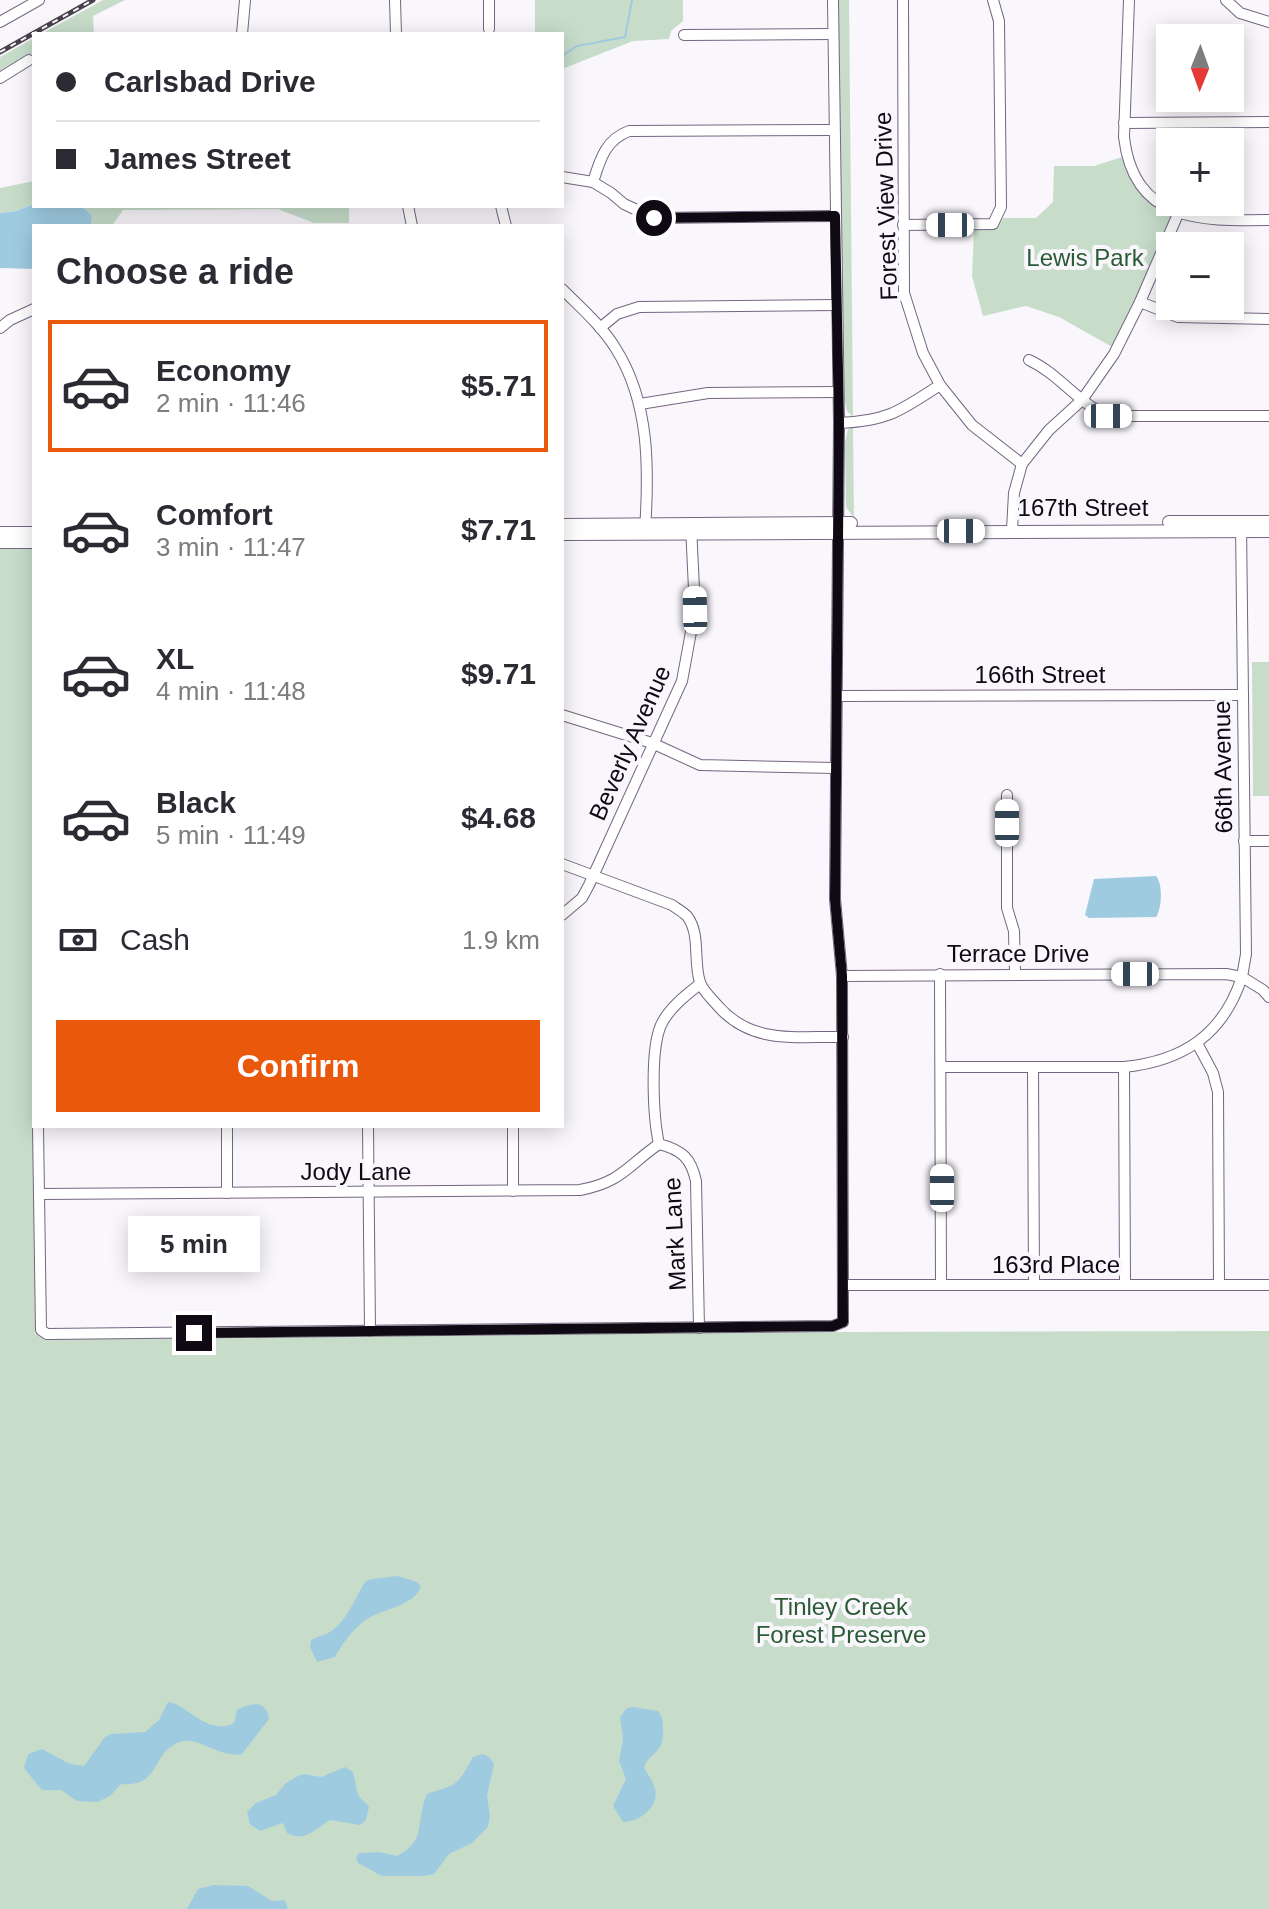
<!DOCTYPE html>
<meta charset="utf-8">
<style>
body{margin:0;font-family:Arial,sans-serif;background:#f7f7f7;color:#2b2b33;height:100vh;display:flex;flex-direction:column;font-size:30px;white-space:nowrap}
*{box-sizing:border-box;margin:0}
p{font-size:26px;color:#7c7c81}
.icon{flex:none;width:44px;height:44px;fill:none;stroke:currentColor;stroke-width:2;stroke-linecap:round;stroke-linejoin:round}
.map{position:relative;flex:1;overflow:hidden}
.panel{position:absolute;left:32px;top:224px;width:532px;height:904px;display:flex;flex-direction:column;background:#fff;border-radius:0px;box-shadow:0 4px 20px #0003}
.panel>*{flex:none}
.guide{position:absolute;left:32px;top:32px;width:532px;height:176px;border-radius:0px;box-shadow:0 4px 20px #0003;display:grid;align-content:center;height:176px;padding:0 24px;background:#fff}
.needle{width:52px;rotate:181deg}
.controls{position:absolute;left:1156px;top:24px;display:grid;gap:16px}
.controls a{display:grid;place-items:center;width:88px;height:88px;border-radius:0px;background:#fff;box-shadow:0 4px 20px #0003;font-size:40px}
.end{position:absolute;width:36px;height:36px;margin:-18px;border:10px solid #0f0914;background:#fff;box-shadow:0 0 0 4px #fff}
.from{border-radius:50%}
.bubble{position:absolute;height:56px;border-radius:0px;background:#fff;box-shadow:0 4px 20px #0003;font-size:26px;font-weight:800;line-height:56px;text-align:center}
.car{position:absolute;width:24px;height:48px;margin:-24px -12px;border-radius:10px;box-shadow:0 0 6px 2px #0007;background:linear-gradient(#fff 24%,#345 0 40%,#fff 0 76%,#345 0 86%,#fff 0)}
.guide b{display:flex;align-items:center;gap:28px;height:76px;font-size:30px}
.guide b+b{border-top:2px solid #e1e1e2}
.guide i{width:20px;height:20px;background:#2b2b33}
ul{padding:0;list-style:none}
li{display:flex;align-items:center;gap:24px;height:132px;margin:0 16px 12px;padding:0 8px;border:4px solid transparent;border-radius:0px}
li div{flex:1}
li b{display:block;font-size:30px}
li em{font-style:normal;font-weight:800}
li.active{border-color:#ea580c}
li>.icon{width:72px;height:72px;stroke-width:1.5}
h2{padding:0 24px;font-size:36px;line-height:96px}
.pay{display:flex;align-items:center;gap:20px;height:88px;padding:0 24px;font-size:30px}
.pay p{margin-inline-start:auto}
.action{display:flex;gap:16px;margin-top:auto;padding:16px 24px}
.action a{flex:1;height:92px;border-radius:0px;background:#ea580c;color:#fff;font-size:32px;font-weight:800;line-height:92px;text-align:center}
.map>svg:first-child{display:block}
.green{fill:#c7ddca}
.water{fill:#9fcbe1}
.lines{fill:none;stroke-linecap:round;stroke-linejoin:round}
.stream{stroke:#9fcbe1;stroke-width:2}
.minor-casing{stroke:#756581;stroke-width:12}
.major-casing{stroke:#756581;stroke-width:14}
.minor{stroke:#fff;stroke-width:10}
.major{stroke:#fff;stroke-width:12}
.rail-casing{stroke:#46414a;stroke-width:5}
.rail{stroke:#f9f6fc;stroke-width:2;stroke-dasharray:6;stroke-linecap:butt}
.route{stroke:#0f0914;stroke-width:10}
.labels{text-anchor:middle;stroke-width:8;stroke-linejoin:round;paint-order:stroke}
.street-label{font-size:24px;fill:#0f0914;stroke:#f9f6fc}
.park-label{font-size:24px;fill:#295b34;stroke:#f9f6fc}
</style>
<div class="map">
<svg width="1269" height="1909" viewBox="0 0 1269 1909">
<rect width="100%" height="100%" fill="#f9f6fc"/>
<!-- green -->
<g class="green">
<path d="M 103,0 L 125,0 L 93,16 L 94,34 L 41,34 Z"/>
<path d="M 535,0 L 683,0 L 683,21 L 671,31 L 669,39 L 633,41 L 562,69 L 562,34 L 535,34 Z"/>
<path d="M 838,0 L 849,0 L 853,417 L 847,411 L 840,380 Z"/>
<path d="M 34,38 L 34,53 L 0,72 L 0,57 Z"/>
<path d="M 1122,157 L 1129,173 L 1168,212 L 1172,219 L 1114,348 L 1059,317 L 1026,306 L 983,316 L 972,276 L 974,230 L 995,227 L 1003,218 L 1036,218 L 1053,202 L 1054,166 L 1094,166 Z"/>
<path d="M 34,181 L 34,204 L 16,211 L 0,213 L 0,188 Z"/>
<path d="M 81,206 L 349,206 L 349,223 L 314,223 L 278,209 L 123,210 L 112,226 L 91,226 L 92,215 Z"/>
<path d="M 853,427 L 854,518 L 846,507 L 845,443 L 848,429 Z"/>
<path d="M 0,546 L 34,546 L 35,1334 L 1269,1331 L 1269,1909 L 0,1909 Z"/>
<path d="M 1252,662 L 1269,662 L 1269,796 L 1253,796 Z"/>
</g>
<!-- water -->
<g class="water">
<path d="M 34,204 L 81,206 L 92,215 L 91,226 L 34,226 L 34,269 L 0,268 L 0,213 L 16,211 Z"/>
<path d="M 1156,876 C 1163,884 1162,908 1156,917 L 1089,918 L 1085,915 L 1094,879 Z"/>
<path d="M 398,1576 L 417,1582 L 421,1586 C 415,1607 378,1609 363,1622 C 352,1631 341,1645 335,1657 L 317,1662 L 310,1647 L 311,1640 C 317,1636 324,1636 330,1632 C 348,1620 355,1598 365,1582 L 372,1579 Z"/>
<path d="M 168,1702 C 185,1703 209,1737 234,1723 L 237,1710 C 251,1702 267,1700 269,1719 L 242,1754 C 218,1759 197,1733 177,1743 C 150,1756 161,1787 121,1784 L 110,1796 L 97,1802 L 77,1801 L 61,1790 L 42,1790 L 24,1768 L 28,1754 L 42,1749 L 70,1764 L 84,1766 L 105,1737 L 111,1734 L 145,1732 L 159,1720 Z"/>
<path d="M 634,1707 L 658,1711 C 663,1718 663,1722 663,1731 C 664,1754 652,1750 644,1767 C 647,1774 652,1779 654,1786 C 662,1805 640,1822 623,1822 L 613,1806 L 626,1779 L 619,1761 L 623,1739 L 620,1717 L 627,1708 Z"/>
<path d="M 483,1754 L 489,1757 L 494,1764 L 487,1796 L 490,1816 L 488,1827 L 472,1843 L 449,1854 L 434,1874 L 425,1876 L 382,1876 L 358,1863 L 356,1858 L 359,1853 L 379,1852 L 397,1856 C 428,1841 415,1819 427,1794 C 458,1784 457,1786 473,1757 Z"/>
<path d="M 345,1767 L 353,1772 L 358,1795 L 369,1807 L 366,1820 L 360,1825 L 330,1820 C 315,1829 305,1843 287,1833 L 283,1823 L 260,1831 L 250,1824 L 247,1812 L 256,1803 L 276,1795 L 286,1783 L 298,1776 L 304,1774 L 321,1777 Z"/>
<path d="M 214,1885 L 248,1886 L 272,1901 L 285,1900 L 288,1909 L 187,1909 L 198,1889 Z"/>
</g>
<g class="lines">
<!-- stream -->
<path class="stream" d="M 562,56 L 577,46 L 625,37 L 632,0"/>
<defs>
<g id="minor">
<path d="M 395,0 L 396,34"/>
<path d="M 489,0 L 489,29"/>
<path d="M 903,0 L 904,293 L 923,353 L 940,385 L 972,425 L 1022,464"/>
<path d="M 1129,0 L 1124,137 C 1134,223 1202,221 1269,220"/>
<path d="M 1226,0 L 1240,13 L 1269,22"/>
<path d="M 0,22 L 39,0"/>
<path d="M 242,34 L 245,0"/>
<path d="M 684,35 L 833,34"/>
<path d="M 0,78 L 29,60"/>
<path d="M 1124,123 L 1269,122"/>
<path d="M 562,177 L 593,182 L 611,193 L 624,204 L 654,218 L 835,216"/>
<path d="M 593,182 C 600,160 605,140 629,131 L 833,130"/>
<path d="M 408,206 L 412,226"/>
<path d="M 501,206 L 506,226"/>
<path d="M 903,225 L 993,224 L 1001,207 L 999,21 L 993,0"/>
<path d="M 562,289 C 581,308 602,326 616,349 C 650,403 649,470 645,531"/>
<path d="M 1140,302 L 1178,317 L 1269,319"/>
<path d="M 0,328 L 10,320 L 34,309"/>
<path d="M 600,328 L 617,314 L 639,307 L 836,305"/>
<path d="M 1029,360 C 1059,374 1078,403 1108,416 L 1269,416"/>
<path d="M 640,404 L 708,393 L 837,392"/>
<path d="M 839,423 C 888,421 900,411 940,385"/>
<path d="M 1241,524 L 1246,954 L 1242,977 L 1263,990 L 1269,997"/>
<path d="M 1012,530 L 1014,493 L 1022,464 L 1049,430 L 1082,400 L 1114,354 L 1140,302 L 1178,214"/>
<path d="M 837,696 L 1243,695"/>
<path d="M 562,715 L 652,743 L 700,765 L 835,768"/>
<path d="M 1007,795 L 1007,908 L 1014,931 L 1015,974"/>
<path d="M 1244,841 L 1269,841"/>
<path d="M 562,864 L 672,905 C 676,908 683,912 687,916 C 701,934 693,962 700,982 C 702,990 712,999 718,1006 C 752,1045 796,1036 843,1037"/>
<path d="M 562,915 L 582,898 L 589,885 L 682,681 L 695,610 L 691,526"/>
<path d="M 940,974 L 941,1285"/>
<path d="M 842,976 L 1226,974 L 1242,977 C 1223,1035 1183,1061 1124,1067 L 942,1067"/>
<path d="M 1197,1043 L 1213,1073 L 1218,1092 L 1219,1285"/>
<path d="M 1033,1067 L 1034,1285"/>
<path d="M 1124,1067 L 1125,1285"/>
<path d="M 38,1126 L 41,1330 L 47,1334 L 833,1326 L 843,1322 L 842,976 L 835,899 L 839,423 L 833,0"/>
<path d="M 227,1126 L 227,1193"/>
<path d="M 368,1126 L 370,1331"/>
<path d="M 513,1191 L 513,1126"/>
<path d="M 39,1194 L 580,1190 C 622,1182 627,1166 659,1144"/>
<path d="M 844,1285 L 1269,1285"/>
<path d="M 699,1328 L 696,1181 C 691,1158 682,1150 659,1144 C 653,1117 650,1050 661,1025 C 669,1008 686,995 700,984"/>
</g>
<g id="major">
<path d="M 1169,522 L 1269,522"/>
<path d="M 562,525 L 851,523"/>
<path d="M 0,533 L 34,533"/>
<path d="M 562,534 L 1269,531"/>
<path d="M 0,542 L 34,542"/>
</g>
</defs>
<!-- minor casing -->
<use href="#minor" class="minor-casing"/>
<!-- major casing -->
<use href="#major" class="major-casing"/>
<!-- minor -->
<use href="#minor" class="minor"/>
<!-- major -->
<use href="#major" class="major"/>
<defs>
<path id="rail" d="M 0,52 L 93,0"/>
</defs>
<!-- rail casing -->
<use href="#rail" class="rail-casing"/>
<!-- rail -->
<use href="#rail" class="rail"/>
</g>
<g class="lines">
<!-- route -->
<path class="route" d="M 194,1333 L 833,1326 L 843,1322 L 842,976 L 835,899 L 839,423 L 835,216 L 654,218"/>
</g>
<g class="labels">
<!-- street labels -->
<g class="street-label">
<text transform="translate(886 206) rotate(-92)" y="8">Forest View Drive</text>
<text x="1083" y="516">167th Street</text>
<text x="1040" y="683">166th Street</text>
<text transform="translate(630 743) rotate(-66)" y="8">Beverly Avenue</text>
<text transform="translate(1223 767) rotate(-91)" y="8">66th Avenue</text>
<text x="1018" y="962">Terrace Drive</text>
<text x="356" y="1180">Jody Lane</text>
<text transform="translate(675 1234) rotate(-93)" y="8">Mark Lane</text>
<text x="1056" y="1273">163rd Place</text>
</g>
<!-- park labels -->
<g class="park-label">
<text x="1085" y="266">Lewis Park</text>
<text x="841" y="1615">Tinley Creek<tspan x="841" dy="28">Forest Preserve</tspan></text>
</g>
</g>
</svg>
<div class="controls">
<a><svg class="needle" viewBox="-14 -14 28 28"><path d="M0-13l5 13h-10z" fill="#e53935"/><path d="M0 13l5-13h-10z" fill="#7c7c81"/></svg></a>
<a>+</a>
<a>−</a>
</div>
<i class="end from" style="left:654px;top:218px"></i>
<i class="end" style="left:194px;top:1333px"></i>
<div class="bubble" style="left:128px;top:1216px;width:132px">5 min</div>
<i class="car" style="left:950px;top:225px;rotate:270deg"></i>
<i class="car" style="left:1108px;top:416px;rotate:90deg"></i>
<i class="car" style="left:961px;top:531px;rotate:90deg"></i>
<i class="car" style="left:695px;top:610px;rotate:359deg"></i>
<i class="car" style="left:1007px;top:823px;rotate:0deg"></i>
<i class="car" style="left:1135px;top:974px;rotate:270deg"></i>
<i class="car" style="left:942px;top:1188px;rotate:0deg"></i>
<div class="guide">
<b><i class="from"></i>Carlsbad Drive</b>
<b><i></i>James Street</b>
</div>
<section class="panel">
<h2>Choose a ride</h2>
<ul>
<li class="active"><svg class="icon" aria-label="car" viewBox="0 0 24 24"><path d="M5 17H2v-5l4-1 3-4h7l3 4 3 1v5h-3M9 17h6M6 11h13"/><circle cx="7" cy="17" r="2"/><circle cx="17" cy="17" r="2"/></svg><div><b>Economy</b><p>2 min · 11:46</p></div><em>$5.71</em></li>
<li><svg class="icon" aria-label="car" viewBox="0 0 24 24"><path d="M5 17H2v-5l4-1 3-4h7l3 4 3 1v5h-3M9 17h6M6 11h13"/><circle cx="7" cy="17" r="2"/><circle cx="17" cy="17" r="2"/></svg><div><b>Comfort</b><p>3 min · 11:47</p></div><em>$7.71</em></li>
<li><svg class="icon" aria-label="car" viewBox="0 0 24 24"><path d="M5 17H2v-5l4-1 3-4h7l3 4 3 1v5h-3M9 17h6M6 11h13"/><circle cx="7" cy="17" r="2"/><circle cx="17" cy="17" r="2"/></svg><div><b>XL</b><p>4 min · 11:48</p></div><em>$9.71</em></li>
<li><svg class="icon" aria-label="car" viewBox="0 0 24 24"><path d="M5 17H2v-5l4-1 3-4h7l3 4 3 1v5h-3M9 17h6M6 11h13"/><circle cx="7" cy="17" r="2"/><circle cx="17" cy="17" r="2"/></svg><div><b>Black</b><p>5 min · 11:49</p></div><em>$4.68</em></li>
</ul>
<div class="pay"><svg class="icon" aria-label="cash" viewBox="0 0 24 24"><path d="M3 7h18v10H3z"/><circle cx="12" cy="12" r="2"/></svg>Cash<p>1.9 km</p></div>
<div class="action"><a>Confirm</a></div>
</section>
</div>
